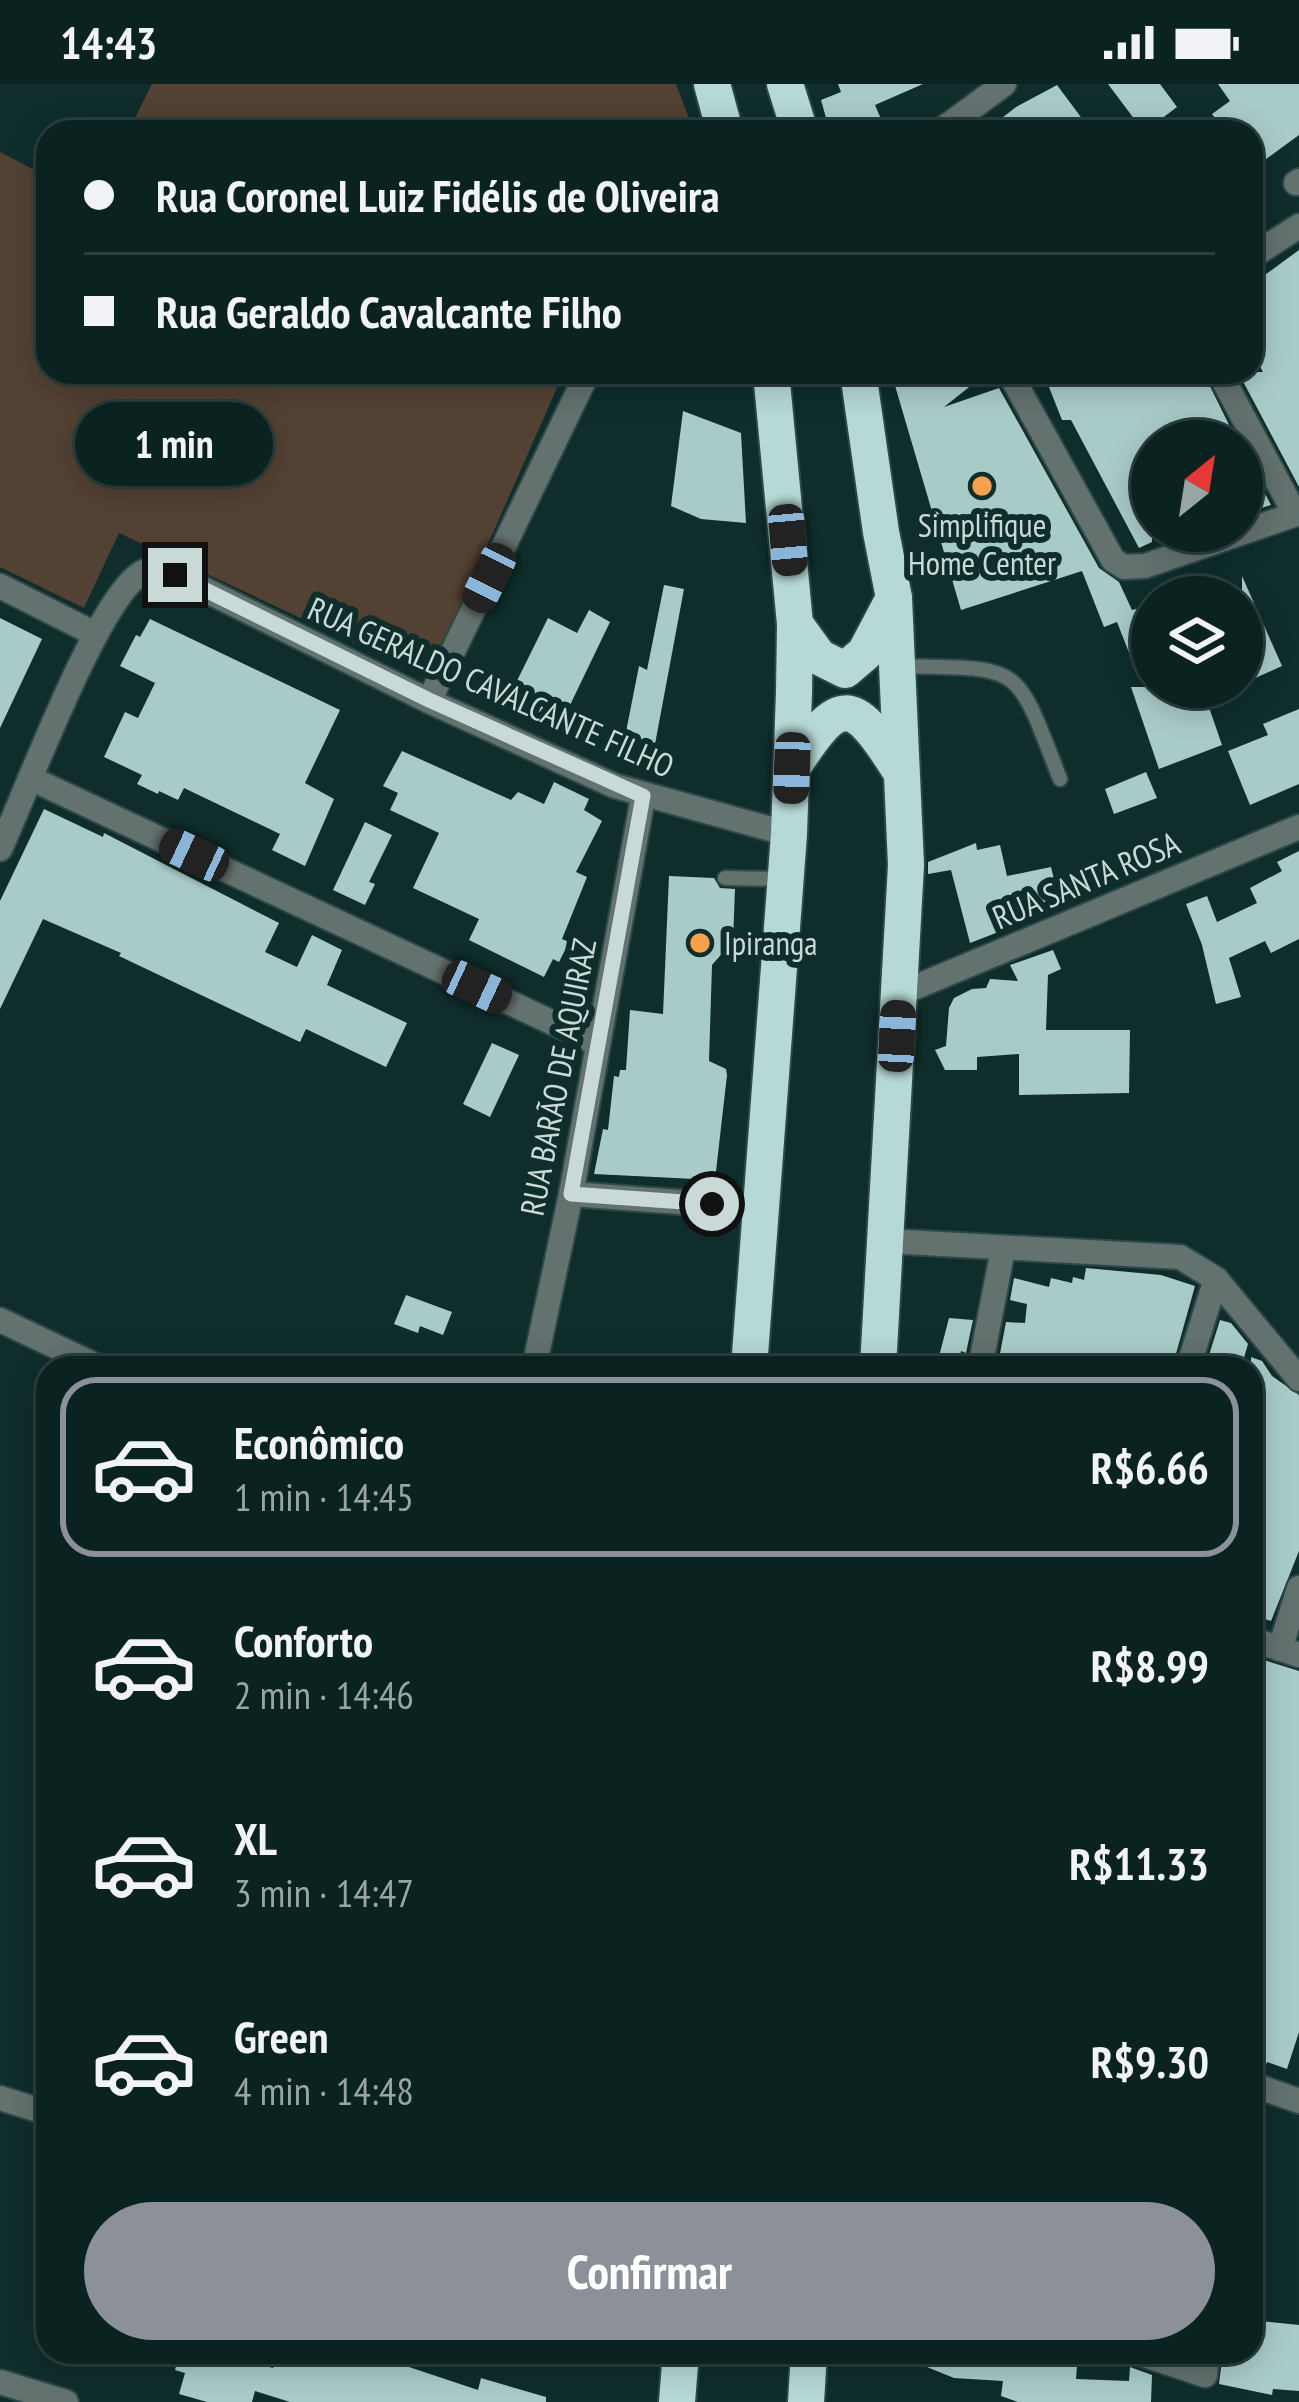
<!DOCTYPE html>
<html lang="pt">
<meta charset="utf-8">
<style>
body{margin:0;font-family:"PT Sans Narrow",sans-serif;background:#132a29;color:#f1f3f6;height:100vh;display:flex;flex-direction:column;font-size:45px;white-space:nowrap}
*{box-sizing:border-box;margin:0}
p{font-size:39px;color:#99a4a5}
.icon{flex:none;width:66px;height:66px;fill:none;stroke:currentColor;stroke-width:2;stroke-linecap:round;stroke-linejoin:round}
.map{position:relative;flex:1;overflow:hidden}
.details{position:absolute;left:36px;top:1272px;width:1227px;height:1008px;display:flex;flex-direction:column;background:#0a2220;border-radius:36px;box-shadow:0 6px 30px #0003,0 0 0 3px #2a3f3e}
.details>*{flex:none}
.banner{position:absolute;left:36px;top:36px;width:1227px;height:264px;border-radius:36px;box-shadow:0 6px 30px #0003,0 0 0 3px #2a3f3e;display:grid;align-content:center;height:264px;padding:0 48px;background:#0a2220}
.needle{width:78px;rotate:30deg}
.tools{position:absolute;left:1131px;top:336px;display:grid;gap:24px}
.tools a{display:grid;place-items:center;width:132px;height:132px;border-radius:50%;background:#0a2220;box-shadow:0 6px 30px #0003,0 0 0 3px #2a3f3e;font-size:60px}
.end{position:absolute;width:54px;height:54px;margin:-27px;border:15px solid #c8d9d8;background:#111;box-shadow:0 0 0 6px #111}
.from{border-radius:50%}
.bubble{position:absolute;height:84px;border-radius:42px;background:#0a2220;box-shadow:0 6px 30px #0003,0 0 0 3px #2a3f3e;font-size:39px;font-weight:600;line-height:84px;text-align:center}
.car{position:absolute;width:36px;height:72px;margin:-36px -18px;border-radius:15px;box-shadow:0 0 9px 3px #0007;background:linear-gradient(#222 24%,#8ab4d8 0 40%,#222 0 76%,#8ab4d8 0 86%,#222 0)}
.banner b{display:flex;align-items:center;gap:42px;height:114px;font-size:45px}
.banner b+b{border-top:3px solid #2a3f3e}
.banner i{width:30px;height:30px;background:#f1f3f6}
ul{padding:21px 0 0;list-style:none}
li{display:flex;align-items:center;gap:36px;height:180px;margin:0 24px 18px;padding:0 24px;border:6px solid transparent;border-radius:36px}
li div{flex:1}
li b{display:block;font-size:45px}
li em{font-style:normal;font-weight:600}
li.current{border-color:#8c9099}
li>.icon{width:108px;height:108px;stroke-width:1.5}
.cta{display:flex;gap:24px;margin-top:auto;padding:24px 48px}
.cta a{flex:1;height:138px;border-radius:72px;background:#8c9099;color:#fff;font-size:48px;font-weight:600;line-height:138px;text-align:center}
.status{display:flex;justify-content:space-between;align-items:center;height:84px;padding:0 60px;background:#0a2220;direction:ltr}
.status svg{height:33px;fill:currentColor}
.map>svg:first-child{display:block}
.green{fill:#534133}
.building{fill:#a9cbc8}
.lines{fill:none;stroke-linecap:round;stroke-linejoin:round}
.lane-casing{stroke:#2c4947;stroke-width:18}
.street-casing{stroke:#2c4947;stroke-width:28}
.highway-casing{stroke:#2c4947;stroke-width:40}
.lane{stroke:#63716f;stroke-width:14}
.street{stroke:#63716f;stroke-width:24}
.highway{stroke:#b6d9d5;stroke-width:36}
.route{stroke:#c8d9d8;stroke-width:15}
.poi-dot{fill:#f8a04b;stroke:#0e2d2b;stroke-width:4.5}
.labels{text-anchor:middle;stroke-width:12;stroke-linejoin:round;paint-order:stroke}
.poi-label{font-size:33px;fill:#c8d9d8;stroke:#0e2d2b}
.street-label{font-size:33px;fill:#c8d9d8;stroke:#0e2d2b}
</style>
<div class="status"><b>14:43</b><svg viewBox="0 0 49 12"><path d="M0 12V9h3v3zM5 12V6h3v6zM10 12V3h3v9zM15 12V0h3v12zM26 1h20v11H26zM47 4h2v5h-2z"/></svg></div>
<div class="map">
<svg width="1299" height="2318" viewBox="0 0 1299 2318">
<rect width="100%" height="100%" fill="#0e2d2b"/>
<!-- green -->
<g class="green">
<path d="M 152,0 L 676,0 L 694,48 L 128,48 Z"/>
<path d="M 0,68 L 48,93 L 48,288 L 564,288 L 429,594 L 119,449 L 84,524 L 0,483 Z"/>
</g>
<!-- building -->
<g class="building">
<path d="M 838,0 L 923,0 L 875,21 L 884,42 L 864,48 L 830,48 L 821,16 L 841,8 Z"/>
<path d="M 1108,0 L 1160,0 L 1177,23 L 1144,48 Z"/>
<path d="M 1218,0 L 1299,0 L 1299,51 L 1251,86 L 1251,48 L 1225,48 L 1212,30 L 1230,17 Z"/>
<path d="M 1057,1 L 1092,48 L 984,48 L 1016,23 Z"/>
<path d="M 1299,166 L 1299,403 L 1238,288 L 1263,288 L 1251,267 L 1251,201 Z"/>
<path d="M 891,288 L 988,288 L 944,323 L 999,304 L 1099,484 L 1119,498 L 1132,526 L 1152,521 L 1152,572 L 1133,579 L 1117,538 L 1104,543 L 1082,487 L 961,526 Z"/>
<path d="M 1043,288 L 1203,288 L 1237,357 L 1179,357 L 1177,353 L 1171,357 L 1152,357 L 1152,458 L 1139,464 L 1071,336 L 1062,336 Z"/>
<path d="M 683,327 L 741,349 L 746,439 L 701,435 L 671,422 Z"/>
<path d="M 1242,366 L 1271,421 L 1242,430 Z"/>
<path d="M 1242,492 L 1282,582 L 1242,600 Z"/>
<path d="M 664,501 L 684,505 L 650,687 L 621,673 L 639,582 L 647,586 Z"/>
<path d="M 589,526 L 610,538 L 559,644 L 506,619 L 548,534 L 577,549 Z"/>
<path d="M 0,534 L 42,555 L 0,644 Z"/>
<path d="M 150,535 L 340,626 L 305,699 L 334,715 L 305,782 L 272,766 L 280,750 L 184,704 L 178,716 L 159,707 L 158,710 L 137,700 L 142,691 L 104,673 L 125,628 L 138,634 L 155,599 L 120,582 L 136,551 L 140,553 Z"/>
<path d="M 1131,603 L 1202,603 L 1222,661 L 1159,685 Z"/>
<path d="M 1299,625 L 1299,700 L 1250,721 L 1228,667 L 1268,651 L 1263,640 Z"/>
<path d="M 402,667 L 511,716 L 518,708 L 544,720 L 554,698 L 589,715 L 584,726 L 602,737 L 576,788 L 587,793 L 562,855 L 569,858 L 559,878 L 553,875 L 544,893 L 469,856 L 479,835 L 413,804 L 439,749 L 390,726 L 398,709 L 383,702 Z"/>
<path d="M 1146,688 L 1157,714 L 1114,730 L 1105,705 Z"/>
<path d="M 44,725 L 103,753 L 104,749 L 279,839 L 265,868 L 297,883 L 312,851 L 342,866 L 327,901 L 407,939 L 386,983 L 306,945 L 300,958 L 119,872 L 121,869 L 43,835 L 0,925 L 0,817 Z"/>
<path d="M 365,738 L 392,751 L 369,798 L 375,800 L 365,821 L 333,806 Z"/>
<path d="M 976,759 L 977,766 L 1000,761 L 1007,792 L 1051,783 L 1061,824 L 970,859 L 951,786 L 928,790 L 928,778 Z"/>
<path d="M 1299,767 L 1299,855 L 1271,869 L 1265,857 L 1229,874 L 1241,913 L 1216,920 L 1202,861 L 1186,820 L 1207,812 L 1217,838 L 1257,819 L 1250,804 L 1282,787 L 1277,778 Z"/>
<path d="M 669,792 L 714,794 L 720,804 L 735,805 L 733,857 L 712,881 L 709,977 L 726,985 L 727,991 L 715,1096 L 594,1090 L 603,1045 L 608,1046 L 614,992 L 619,993 L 620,986 L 626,986 L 630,926 L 663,930 Z"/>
<path d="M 1053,866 L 1061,885 L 1048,891 L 1046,946 L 1130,946 L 1129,1009 L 1019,1011 L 1019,970 L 977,973 L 977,986 L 945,986 L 935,966 L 946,962 L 949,924 L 954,914 L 972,905 L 986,904 L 990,895 L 1018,897 L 1010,881 Z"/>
<path d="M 492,959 L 519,971 L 490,1033 L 463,1020 Z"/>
<path d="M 1086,1184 L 1161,1191 L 1195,1202 L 1172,1284 L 1074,1284 L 1060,1279 L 1059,1284 L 1009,1284 L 998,1280 L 1006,1238 L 1025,1239 L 1027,1220 L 1010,1216 L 1014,1194 L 1049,1203 L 1051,1194 L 1072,1199 L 1073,1193 L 1084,1196 Z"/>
<path d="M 406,1211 L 452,1228 L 443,1251 L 420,1242 L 418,1249 L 394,1240 Z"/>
<path d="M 949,1234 L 973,1236 L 966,1269 L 961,1267 L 956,1284 L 936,1284 Z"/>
<path d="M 1220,1236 L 1231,1239 L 1248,1260 L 1241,1284 L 1205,1284 Z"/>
<path d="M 1251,1273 L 1262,1277 L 1272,1292 L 1299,1311 L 1299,1467 L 1271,1537 L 1251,1531 Z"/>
<path d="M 1251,1572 L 1299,1587 L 1299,1948 L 1287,1985 L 1267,1978 L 1264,1987 L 1251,1984 Z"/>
<path d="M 1251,2236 L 1299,2241 L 1299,2307 L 1273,2305 L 1272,2311 L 1219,2300 L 1223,2268 L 1251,2268 Z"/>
<path d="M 180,2268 L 237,2282 L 239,2274 L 273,2284 L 278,2268 L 334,2268 L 351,2273 L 352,2268 L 364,2268 L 478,2306 L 481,2294 L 546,2313 L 546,2318 L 290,2318 L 255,2307 L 252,2318 L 207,2318 L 179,2310 L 185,2289 L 175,2286 Z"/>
<path d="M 890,2268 L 1078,2268 L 1076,2295 L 1129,2297 L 1130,2283 L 1152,2291 L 1151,2318 L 1018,2318 L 1001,2312 L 1003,2297 L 954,2294 Z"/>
</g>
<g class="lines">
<defs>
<g id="lane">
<path d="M 897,582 C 1024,585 1014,576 1060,695"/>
<path d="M 725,794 L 786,795"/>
</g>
<g id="street">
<path d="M 939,48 L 1004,0"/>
<path d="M 1296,99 L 1299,97"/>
<path d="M 1251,173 L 1299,142"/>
<path d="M 1009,288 L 1113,476 L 1124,483 L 1145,482 L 1299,429"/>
<path d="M 1219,288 L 1295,430"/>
<path d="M 0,502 L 95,550"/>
<path d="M 429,617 L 588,288"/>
<path d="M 32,695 L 598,960"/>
<path d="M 0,765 C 26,709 96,519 140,490 C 151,482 163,487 175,491 L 429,617 L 615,702 L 789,750"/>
<path d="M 899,910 L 1299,743"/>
<path d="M 571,1110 L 760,1124"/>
<path d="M 887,1157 L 1180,1173 L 1216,1195 L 1299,1295"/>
<path d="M 0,1236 L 101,1284"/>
<path d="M 534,1284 L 571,1110 L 643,713"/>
<path d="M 980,1284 L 1003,1165"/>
<path d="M 1188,1284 L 1216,1195"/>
<path d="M 1251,1555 L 1299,1571"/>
<path d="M 1280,1565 L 1299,1504"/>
<path d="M 1251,2000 L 1299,2017"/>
<path d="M 0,2014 L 48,2029"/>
<path d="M 1136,2268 L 1205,2291 L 1207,2268"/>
<path d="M 0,2298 L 66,2318"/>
</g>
<g id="highway">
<path d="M 712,0 L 725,48"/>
<path d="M 785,0 L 800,48"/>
<path d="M 858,288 L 881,448 L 894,514 L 906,781 L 878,1284"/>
<path d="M 795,540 L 819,573 L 845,586 L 865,569 L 894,514"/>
<path d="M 792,684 C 839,612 852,610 899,685"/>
<path d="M 749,1284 L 789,750 L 794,608 L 795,540 L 771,288"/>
<path d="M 677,2318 L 681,2268"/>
<path d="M 806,2318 L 809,2268"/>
</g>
</defs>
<!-- lane casing -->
<use href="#lane" class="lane-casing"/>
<!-- street casing -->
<use href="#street" class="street-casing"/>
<!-- highway casing -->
<use href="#highway" class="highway-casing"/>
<!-- lane -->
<use href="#lane" class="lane"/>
<!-- street -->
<use href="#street" class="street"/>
<!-- highway -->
<use href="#highway" class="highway"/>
</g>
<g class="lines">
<!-- route -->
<path class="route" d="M 175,491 L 429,616 L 643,712 L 571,1110 L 712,1120"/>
</g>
<!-- markers -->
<g class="poi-dot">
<circle cx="982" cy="402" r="12"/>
<circle cx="700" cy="859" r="12"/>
</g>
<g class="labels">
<!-- poi labels -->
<g class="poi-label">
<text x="982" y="453">Simplifique<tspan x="982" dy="38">Home Center</tspan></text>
<text x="724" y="871" text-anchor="start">Ipiranga</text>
</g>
<!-- street labels -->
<g class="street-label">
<text transform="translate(491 603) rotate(24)" y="12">RUA GERALDO CAVALCANTE FILHO</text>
<text transform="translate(1086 796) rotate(-23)" y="12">RUA SANTA ROSA</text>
<text transform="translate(558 993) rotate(-79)" y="12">RUA BARÃO DE AQUIRAZ</text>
</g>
</g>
</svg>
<div class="tools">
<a><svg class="needle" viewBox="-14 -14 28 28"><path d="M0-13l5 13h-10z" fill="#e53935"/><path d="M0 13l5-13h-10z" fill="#99a4a5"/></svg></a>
<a><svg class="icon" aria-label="layers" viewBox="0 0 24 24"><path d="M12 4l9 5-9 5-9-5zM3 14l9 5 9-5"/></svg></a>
</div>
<i class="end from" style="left:712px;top:1120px"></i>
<i class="end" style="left:175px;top:491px"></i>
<div class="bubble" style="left:75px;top:318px;width:198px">1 min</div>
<i class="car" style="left:788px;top:456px;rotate:175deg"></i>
<i class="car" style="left:489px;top:494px;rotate:206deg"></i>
<i class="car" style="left:792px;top:684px;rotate:182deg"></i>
<i class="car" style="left:194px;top:771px;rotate:295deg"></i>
<i class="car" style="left:477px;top:903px;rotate:115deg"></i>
<i class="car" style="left:897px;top:952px;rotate:3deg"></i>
<div class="banner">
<b><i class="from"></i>Rua Coronel Luiz Fidélis de Oliveira</b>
<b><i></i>Rua Geraldo Cavalcante Filho</b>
</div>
<section class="details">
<ul>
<li class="current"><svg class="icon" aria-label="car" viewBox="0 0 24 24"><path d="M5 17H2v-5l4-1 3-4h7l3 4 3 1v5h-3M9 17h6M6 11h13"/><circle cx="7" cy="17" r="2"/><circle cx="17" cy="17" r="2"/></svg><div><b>Econômico</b><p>1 min · 14:45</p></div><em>R$6.66</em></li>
<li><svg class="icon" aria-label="car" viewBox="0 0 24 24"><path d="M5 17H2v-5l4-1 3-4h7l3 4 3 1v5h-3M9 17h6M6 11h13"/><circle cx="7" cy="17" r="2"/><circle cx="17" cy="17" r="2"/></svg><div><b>Conforto</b><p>2 min · 14:46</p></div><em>R$8.99</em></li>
<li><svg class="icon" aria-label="car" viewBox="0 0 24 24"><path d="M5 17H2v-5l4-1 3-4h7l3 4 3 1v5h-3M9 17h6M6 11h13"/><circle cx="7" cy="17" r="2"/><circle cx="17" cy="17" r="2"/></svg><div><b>XL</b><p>3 min · 14:47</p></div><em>R$11.33</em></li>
<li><svg class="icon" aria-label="car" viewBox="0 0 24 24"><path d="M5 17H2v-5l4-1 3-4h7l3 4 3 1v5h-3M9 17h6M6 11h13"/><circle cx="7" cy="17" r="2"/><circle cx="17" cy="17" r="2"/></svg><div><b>Green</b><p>4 min · 14:48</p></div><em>R$9.30</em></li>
</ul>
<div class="cta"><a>Confirmar</a></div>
</section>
</div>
